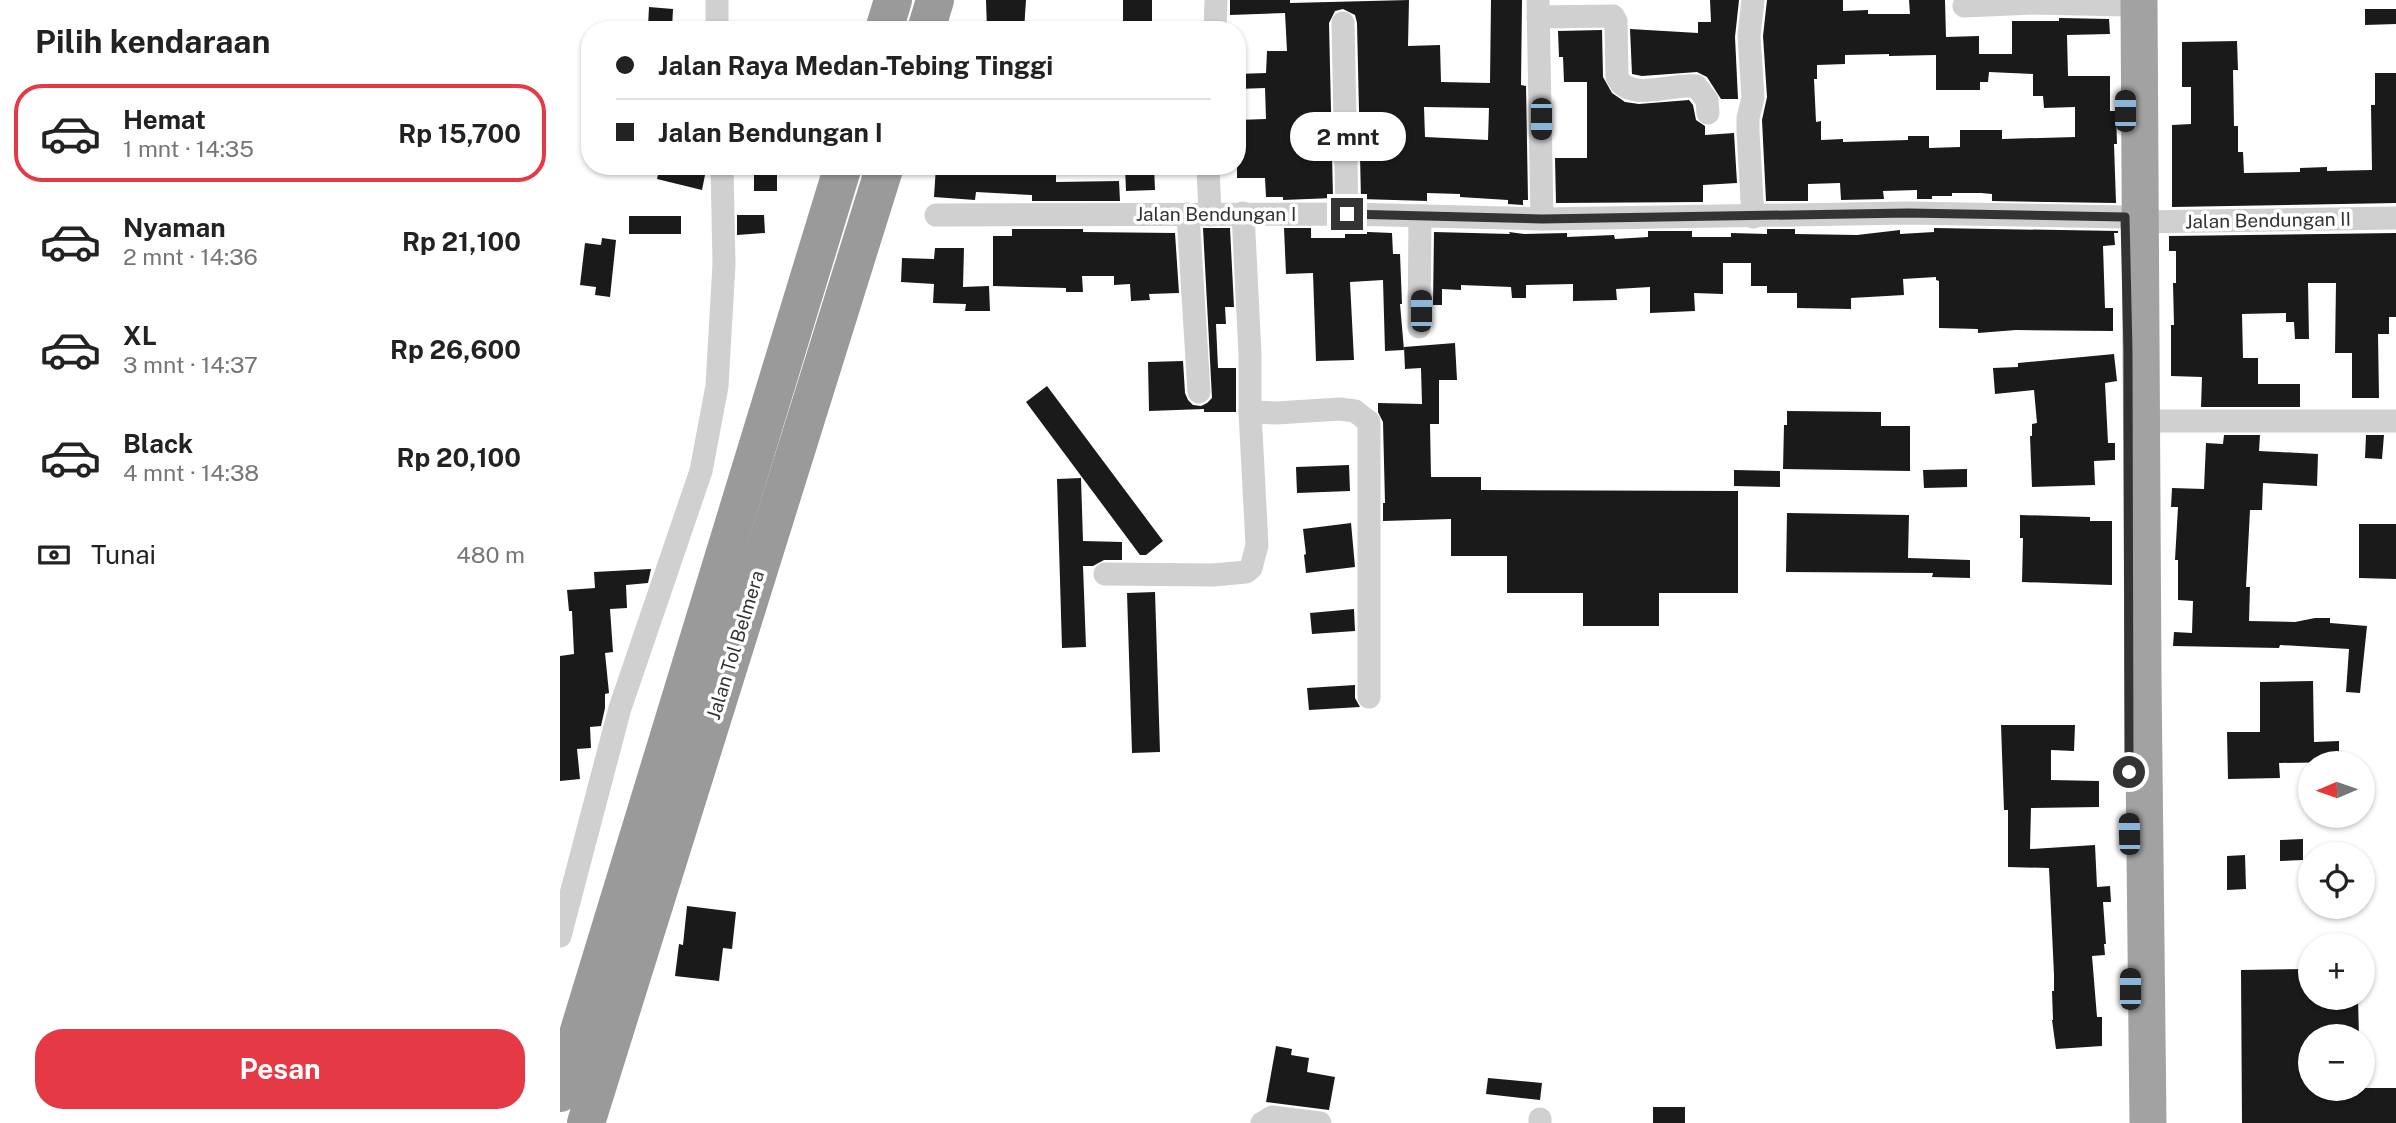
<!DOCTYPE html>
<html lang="id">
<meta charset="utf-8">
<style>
body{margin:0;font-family:"Public Sans",sans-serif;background:#f6f6f6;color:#222;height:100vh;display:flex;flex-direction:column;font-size:26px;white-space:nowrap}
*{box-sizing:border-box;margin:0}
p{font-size:23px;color:#767676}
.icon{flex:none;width:38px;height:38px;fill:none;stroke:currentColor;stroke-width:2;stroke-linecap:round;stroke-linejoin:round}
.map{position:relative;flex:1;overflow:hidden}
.drawer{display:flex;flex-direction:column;background:#fff;width:560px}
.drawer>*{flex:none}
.guide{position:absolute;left:21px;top:21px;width:665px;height:154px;border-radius:28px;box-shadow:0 2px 5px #0004;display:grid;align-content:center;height:154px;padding:0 35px;background:#fff}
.needle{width:46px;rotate:268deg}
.controls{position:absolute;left:1738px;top:751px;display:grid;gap:14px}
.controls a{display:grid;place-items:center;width:77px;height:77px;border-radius:50%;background:#fff;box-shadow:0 2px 5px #0004;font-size:35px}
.end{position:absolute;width:32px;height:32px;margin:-16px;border:9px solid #333;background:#fff;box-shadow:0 0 0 4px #fff}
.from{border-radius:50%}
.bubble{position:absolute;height:49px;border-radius:24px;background:#fff;box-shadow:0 2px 5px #0004;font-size:23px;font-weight:700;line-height:49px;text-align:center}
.car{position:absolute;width:21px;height:42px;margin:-21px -10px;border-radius:9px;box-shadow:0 0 5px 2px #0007;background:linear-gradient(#222 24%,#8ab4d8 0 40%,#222 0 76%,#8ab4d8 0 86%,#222 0)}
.guide b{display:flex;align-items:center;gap:24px;height:66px;font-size:26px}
.guide b+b{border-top:2px solid #e0e0e0}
.guide i{width:18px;height:18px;background:#222}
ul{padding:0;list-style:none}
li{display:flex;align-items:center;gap:21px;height:98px;margin:0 14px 10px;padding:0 21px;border:4px solid transparent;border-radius:28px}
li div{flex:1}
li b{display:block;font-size:26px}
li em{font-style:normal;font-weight:700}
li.current{border-color:#e63946}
li>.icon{width:63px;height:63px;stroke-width:1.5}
h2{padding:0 35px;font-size:32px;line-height:84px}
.pay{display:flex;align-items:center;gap:18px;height:77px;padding:0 35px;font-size:26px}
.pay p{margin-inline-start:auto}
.button{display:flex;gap:14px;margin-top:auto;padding:14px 35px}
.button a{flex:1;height:80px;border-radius:28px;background:#e63946;color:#fff;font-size:28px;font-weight:700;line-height:80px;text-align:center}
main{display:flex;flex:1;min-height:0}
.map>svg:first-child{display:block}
.building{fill:#1a1a1a;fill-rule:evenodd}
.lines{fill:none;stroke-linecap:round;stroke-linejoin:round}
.minor{stroke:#d0d0d0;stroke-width:23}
.trunk{stroke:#a2a2a2;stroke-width:37}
.motorway{stroke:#9a9a9a;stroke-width:38}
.route{stroke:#333;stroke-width:9}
.labels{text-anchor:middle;stroke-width:7;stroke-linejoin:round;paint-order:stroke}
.street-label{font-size:19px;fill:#333;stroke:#fff}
</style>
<main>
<section class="drawer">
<h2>Pilih kendaraan</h2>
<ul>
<li class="current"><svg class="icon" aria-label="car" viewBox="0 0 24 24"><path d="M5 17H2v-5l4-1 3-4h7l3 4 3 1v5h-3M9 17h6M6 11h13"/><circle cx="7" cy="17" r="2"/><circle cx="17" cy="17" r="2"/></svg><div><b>Hemat</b><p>1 mnt · 14:35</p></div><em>Rp 15,700</em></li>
<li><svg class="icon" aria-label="car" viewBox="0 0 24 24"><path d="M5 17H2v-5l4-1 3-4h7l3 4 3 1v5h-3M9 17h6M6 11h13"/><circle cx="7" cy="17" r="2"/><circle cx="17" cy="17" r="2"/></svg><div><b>Nyaman</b><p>2 mnt · 14:36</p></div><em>Rp 21,100</em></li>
<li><svg class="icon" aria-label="car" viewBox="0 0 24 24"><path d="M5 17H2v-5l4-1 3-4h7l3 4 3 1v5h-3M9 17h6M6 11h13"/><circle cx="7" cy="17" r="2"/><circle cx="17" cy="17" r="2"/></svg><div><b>XL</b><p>3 mnt · 14:37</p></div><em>Rp 26,600</em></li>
<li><svg class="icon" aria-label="car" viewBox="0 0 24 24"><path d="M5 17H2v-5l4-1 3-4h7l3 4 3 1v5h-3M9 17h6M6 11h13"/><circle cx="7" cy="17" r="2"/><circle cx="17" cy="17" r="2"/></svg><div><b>Black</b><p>4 mnt · 14:38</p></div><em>Rp 20,100</em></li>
</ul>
<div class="pay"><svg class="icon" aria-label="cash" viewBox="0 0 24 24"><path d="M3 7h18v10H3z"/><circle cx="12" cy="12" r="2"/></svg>Tunai<p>480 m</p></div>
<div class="button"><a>Pesan</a></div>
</section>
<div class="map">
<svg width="1836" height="1123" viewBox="0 0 1836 1123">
<rect width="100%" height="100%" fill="#fff"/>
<!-- building -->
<g class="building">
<path d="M 426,0 L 466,0 L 464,30 L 427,30 Z"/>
<rect x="563" y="0" width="29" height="30"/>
<path d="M 670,0 L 730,0 L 730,3 L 849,0 L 848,46 L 880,45 L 881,82 L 930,83 L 931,0 L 962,0 L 961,85 L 966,86 L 968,200 L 963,200 L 963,205 L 948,204 L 948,200 L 900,197 L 900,194 L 867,193 L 867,201 L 801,199 L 797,23 L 795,15 L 783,9 L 775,11 L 769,23 L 773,198 L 723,200 L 723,197 L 706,197 L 705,178 L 677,178 L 677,120 L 706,119 L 705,88 L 677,89 L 677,74 L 706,73 L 707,51 L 727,51 L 725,13 L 670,15 ZM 864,107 L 929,108 L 928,140 L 865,137 Z"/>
<path d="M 1150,0 L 1179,0 L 1175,37 L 1178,99 L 1161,99 L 1147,77 L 1137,72 L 1082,76 L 1072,74 L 1070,29 L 1138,33 L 1138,22 L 1151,22 Z"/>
<path d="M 1207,0 L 1283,0 L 1283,11 L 1308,10 L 1308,14 L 1350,14 L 1349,0 L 1385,0 L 1386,37 L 1419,36 L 1419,54 L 1452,54 L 1452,21 L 1499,21 L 1499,18 L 1549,19 L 1550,34 L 1507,35 L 1508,76 L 1550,76 L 1550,111 L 1556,111 L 1557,144 L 1554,144 L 1556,203 L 1432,201 L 1432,194 L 1421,193 L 1392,193 L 1392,196 L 1372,196 L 1372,199 L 1357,199 L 1357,190 L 1323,191 L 1324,199 L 1281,200 L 1280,183 L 1248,184 L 1248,201 L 1206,201 L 1202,120 L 1207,97 L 1203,36 ZM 1329,54 L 1329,56 L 1376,55 L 1376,90 L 1420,90 L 1420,82 L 1428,82 L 1429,72 L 1473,74 L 1473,96 L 1483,96 L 1484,108 L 1515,107 L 1515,137 L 1442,139 L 1442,130 L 1400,130 L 1400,147 L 1369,148 L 1369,136 L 1348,136 L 1348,140 L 1283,142 L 1283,139 L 1261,140 L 1261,121 L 1256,122 L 1254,79 L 1257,79 L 1257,65 L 1285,64 L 1285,55 Z"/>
<path d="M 89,7 L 113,9 L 112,29 L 88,27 Z"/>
<path d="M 1805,9 L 1836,9 L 1836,24 L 1805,25 Z"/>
<path d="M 1042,30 L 1043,77 L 1052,93 L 1065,102 L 1079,104 L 1129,100 L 1133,105 L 1136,120 L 1145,126 L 1145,135 L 1174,133 L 1177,183 L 1143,185 L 1143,202 L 996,203 L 995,158 L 1027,158 L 1027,82 L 1004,82 L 1003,57 L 999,57 L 998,31 Z"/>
<path d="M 1677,41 L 1678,70 L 1673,70 L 1674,126 L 1678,126 L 1678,152 L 1683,152 L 1684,173 L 1740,172 L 1740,168 L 1767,167 L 1767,171 L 1812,170 L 1811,105 L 1815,105 L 1815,73 L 1836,73 L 1836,203 L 1612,207 L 1612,125 L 1631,124 L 1631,87 L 1622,87 L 1622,42 Z"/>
<path d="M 100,166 L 145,175 L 142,190 L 97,179 Z"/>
<path d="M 376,166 L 496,166 L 496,182 L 559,181 L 560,201 L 472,201 L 472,195 L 416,192 L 415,200 L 374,197 Z"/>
<path d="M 565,166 L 594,166 L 595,190 L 566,191 Z"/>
<rect x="194" y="167" width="23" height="24"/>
<path d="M 177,215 L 204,215 L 205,233 L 177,235 Z"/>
<rect x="69" y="216" width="52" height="18"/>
<path d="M 643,228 L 670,228 L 674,307 L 665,307 L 666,324 L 656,324 L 658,368 L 676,368 L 676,412 L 644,412 L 644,409 L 589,411 L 588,362 L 623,361 L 625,393 L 628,400 L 633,405 L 641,406 L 647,403 L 652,398 Z"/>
<path d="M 724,228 L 751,228 L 751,238 L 785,238 L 785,231 L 832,233 L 833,254 L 840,254 L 842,304 L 840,304 L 844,350 L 825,351 L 823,280 L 790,282 L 794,360 L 756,361 L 753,273 L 726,274 Z"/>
<path d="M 1374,228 L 1558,231 L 1558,233 L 1554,233 L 1555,245 L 1543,246 L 1545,308 L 1553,308 L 1553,331 L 1456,330 L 1418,333 L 1418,329 L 1379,328 L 1379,281 L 1376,280 L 1376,277 L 1343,279 L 1344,295 L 1291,298 L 1291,309 L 1237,308 L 1237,293 L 1207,293 L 1207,286 L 1191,286 L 1191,263 L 1163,263 L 1163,294 L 1134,293 L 1135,311 L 1090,313 L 1090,287 L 1056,289 L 1057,300 L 1013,301 L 1013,284 L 966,285 L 966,298 L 952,298 L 951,287 L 901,285 L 901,290 L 882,289 L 882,305 L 873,305 L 874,232 L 950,234 L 949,232 L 964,234 L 1007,233 L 1007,237 L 1054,235 L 1055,239 L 1088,237 L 1088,231 L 1132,231 L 1132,237 L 1171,237 L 1171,233 L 1207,234 L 1207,229 L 1235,229 L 1235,234 L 1297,235 L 1340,230 L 1340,234 L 1374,232 Z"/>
<path d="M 452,229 L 523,229 L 523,232 L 615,233 L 619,293 L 589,294 L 590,300 L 571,301 L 570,284 L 554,285 L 554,276 L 522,276 L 523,292 L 506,292 L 506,288 L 433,286 L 433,236 L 452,236 Z"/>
<path d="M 1836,233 L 1836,317 L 1829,317 L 1829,334 L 1818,334 L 1819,398 L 1792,398 L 1792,353 L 1775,353 L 1776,283 L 1748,283 L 1749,339 L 1735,339 L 1734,322 L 1726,322 L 1726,313 L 1682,314 L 1683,358 L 1698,358 L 1698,384 L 1740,384 L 1740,407 L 1641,407 L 1642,377 L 1611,376 L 1611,325 L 1614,325 L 1613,283 L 1616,283 L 1616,251 L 1609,251 L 1609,236 Z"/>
<path d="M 42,238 L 56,240 L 50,297 L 35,295 L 36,287 L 20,285 L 25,243 L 41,245 Z"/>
<path d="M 375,248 L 404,248 L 403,287 L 429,286 L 430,311 L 405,311 L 406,304 L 373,303 L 374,284 L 341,282 L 342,258 L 374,259 Z"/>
<path d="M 895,343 L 897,380 L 879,380 L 879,424 L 870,424 L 871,477 L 921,477 L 921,490 L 1178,491 L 1178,593 L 1099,593 L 1099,626 L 1023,626 L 1023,593 L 947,593 L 947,556 L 891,556 L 891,519 L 823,521 L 823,503 L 825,503 L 823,422 L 818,412 L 818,403 L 862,404 L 861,368 L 845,369 L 844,347 Z"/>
<path d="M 1554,354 L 1557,381 L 1545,383 L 1548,443 L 1555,443 L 1555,460 L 1534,461 L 1535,485 L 1472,487 L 1470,436 L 1472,436 L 1472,424 L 1477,423 L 1474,390 L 1435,394 L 1433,368 L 1458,367 L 1458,363 Z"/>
<path d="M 487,386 L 603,541 L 586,555 L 580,555 L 466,402 Z"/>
<path d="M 1227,411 L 1321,412 L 1321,426 L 1350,426 L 1350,471 L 1223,469 L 1224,425 L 1227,425 Z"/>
<path d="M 1664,435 L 1700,435 L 1699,451 L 1758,454 L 1757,486 L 1703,483 L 1702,510 L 1690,510 L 1686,587 L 1690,587 L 1689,621 L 1735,622 L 1755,618 L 1770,618 L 1770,623 L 1807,626 L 1800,693 L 1786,692 L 1789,649 L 1720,645 L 1719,648 L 1613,646 L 1614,632 L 1632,633 L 1633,601 L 1618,600 L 1618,560 L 1615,560 L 1618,507 L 1611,507 L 1612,488 L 1644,489 L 1646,443 L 1663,444 Z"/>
<path d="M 1806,435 L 1824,435 L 1822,459 L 1805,458 Z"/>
<path d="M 789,465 L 790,491 L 737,493 L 736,467 Z"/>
<path d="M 1407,469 L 1407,487 L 1364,488 L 1363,470 Z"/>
<path d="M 1174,470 L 1220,471 L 1220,487 L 1174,486 Z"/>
<path d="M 521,478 L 523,541 L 562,542 L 562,560 L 544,560 L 533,566 L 523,566 L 526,647 L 502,648 L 497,479 Z"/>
<path d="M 1227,513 L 1349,515 L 1348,558 L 1410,560 L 1410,578 L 1372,577 L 1373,573 L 1226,572 Z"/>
<path d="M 1460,515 L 1530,517 L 1530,521 L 1552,521 L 1552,585 L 1462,582 L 1463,538 L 1460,538 Z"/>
<path d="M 791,523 L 795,567 L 746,573 L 744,555 L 746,554 L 743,529 Z"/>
<path d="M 1799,524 L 1836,524 L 1836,579 L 1799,578 Z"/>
<path d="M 91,569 L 88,583 L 66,585 L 67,608 L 50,609 L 53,652 L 45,653 L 49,693 L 45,694 L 45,708 L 41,726 L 30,727 L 31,748 L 17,749 L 20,779 L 0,781 L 0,656 L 14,654 L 12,611 L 9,611 L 7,590 L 35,588 L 34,572 Z"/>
<path d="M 595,592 L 600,752 L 572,753 L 567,593 Z"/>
<path d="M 794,609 L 795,631 L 752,634 L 750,613 Z"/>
<path d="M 1753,681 L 1754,742 L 1779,741 L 1779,762 L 1719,763 L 1720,778 L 1668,779 L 1667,732 L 1700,732 L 1700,682 Z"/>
<path d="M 795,685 L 795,698 L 800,707 L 749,710 L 747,688 Z"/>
<path d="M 1441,725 L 1515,725 L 1514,751 L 1491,750 L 1491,780 L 1539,781 L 1539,807 L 1471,808 L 1470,849 L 1535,845 L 1537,887 L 1550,886 L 1551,902 L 1543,902 L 1546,944 L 1544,944 L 1545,955 L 1532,956 L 1537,1017 L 1542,1017 L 1542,1046 L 1496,1049 L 1492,1020 L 1493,1020 L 1492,991 L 1494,991 L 1494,975 L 1489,868 L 1448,867 L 1448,810 L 1444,810 Z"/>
<path d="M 1743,839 L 1743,860 L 1720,861 L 1720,840 Z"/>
<path d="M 1685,855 L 1686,889 L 1667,890 L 1667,856 Z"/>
<path d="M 127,906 L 176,912 L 172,949 L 163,948 L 159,981 L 115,976 L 119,944 L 123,945 Z"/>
<path d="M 1750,969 L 1750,998 L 1798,998 L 1799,1036 L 1750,1036 L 1750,1088 L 1836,1088 L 1836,1123 L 1682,1123 L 1681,970 Z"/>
<path d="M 716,1046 L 732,1049 L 731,1055 L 749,1058 L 747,1072 L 775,1077 L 769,1110 L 706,1102 Z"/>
<path d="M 928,1078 L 982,1083 L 980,1100 L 926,1094 Z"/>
<rect x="1093" y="1107" width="32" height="16"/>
</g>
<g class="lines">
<!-- minor -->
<g class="minor">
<path d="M 157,0 L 157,30"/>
<path d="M 978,0 L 982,219"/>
<path d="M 1404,6 L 1475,3 L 1565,5"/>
<path d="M 978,17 L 1053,16 L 1056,21 L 1057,77 C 1069,103 1113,83 1136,86 L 1147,100 L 1148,113"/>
<path d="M 783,23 L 787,214"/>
<path d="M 655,30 L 656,0"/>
<path d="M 648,166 L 650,215"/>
<path d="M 683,213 L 690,354 L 690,412 L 716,413 L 780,409 L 795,411 L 809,422 L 809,697"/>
<path d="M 628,214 L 639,392"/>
<path d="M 376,215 L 787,214 L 982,219 L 1348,213 L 1565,217"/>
<path d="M 1193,217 L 1188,132 L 1188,118 L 1193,98 L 1189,36 L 1193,0"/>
<path d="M 1579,222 L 1836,218"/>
<path d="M 859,327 L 860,216"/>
<path d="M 1582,421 L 1836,421"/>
<path d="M 545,574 L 653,575 L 686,572 L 691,568 L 697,545 L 690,412"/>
<path d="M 0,936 L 60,708 L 141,471 L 157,386 L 164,264 L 162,166"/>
<path d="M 980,1119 L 980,1123"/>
<path d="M 702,1123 L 712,1117 L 760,1123"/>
</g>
<!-- trunk -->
<path class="trunk" d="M 1579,0 L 1583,676 L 1588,1123"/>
<!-- motorway -->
<g class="motorway">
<path d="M 324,30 L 333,0"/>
<path d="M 366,30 L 375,0"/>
<path d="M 0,1093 L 283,166"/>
<path d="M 26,1123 L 325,166"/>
</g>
</g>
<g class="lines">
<!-- route -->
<path class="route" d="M 787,214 L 982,219 L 1348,213 L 1565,217 L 1568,351 L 1569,772"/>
</g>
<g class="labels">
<!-- street labels -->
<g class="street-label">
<text x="656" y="221">Jalan Bendungan I</text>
<text transform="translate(1708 220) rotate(-1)" y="7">Jalan Bendungan II</text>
<text transform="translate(175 645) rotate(-73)" y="7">Jalan Tol Belmera</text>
</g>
</g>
</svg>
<div class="controls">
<a><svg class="needle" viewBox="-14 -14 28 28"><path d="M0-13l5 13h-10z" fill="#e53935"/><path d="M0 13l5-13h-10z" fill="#767676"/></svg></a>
<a><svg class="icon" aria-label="locate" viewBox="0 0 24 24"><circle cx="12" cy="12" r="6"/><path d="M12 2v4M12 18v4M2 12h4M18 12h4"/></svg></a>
<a>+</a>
<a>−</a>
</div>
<i class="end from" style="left:1569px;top:772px"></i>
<i class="end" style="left:787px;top:214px"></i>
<div class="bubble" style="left:730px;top:112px;width:116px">2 mnt</div>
<i class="car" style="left:1565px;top:111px;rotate:0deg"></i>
<i class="car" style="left:981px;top:119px;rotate:180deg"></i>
<i class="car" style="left:861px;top:311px;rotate:0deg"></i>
<i class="car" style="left:1569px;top:834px;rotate:359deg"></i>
<i class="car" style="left:1570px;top:989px;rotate:0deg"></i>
<div class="guide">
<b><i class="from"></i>Jalan Raya Medan-Tebing Tinggi</b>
<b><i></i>Jalan Bendungan I</b>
</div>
</div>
</main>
